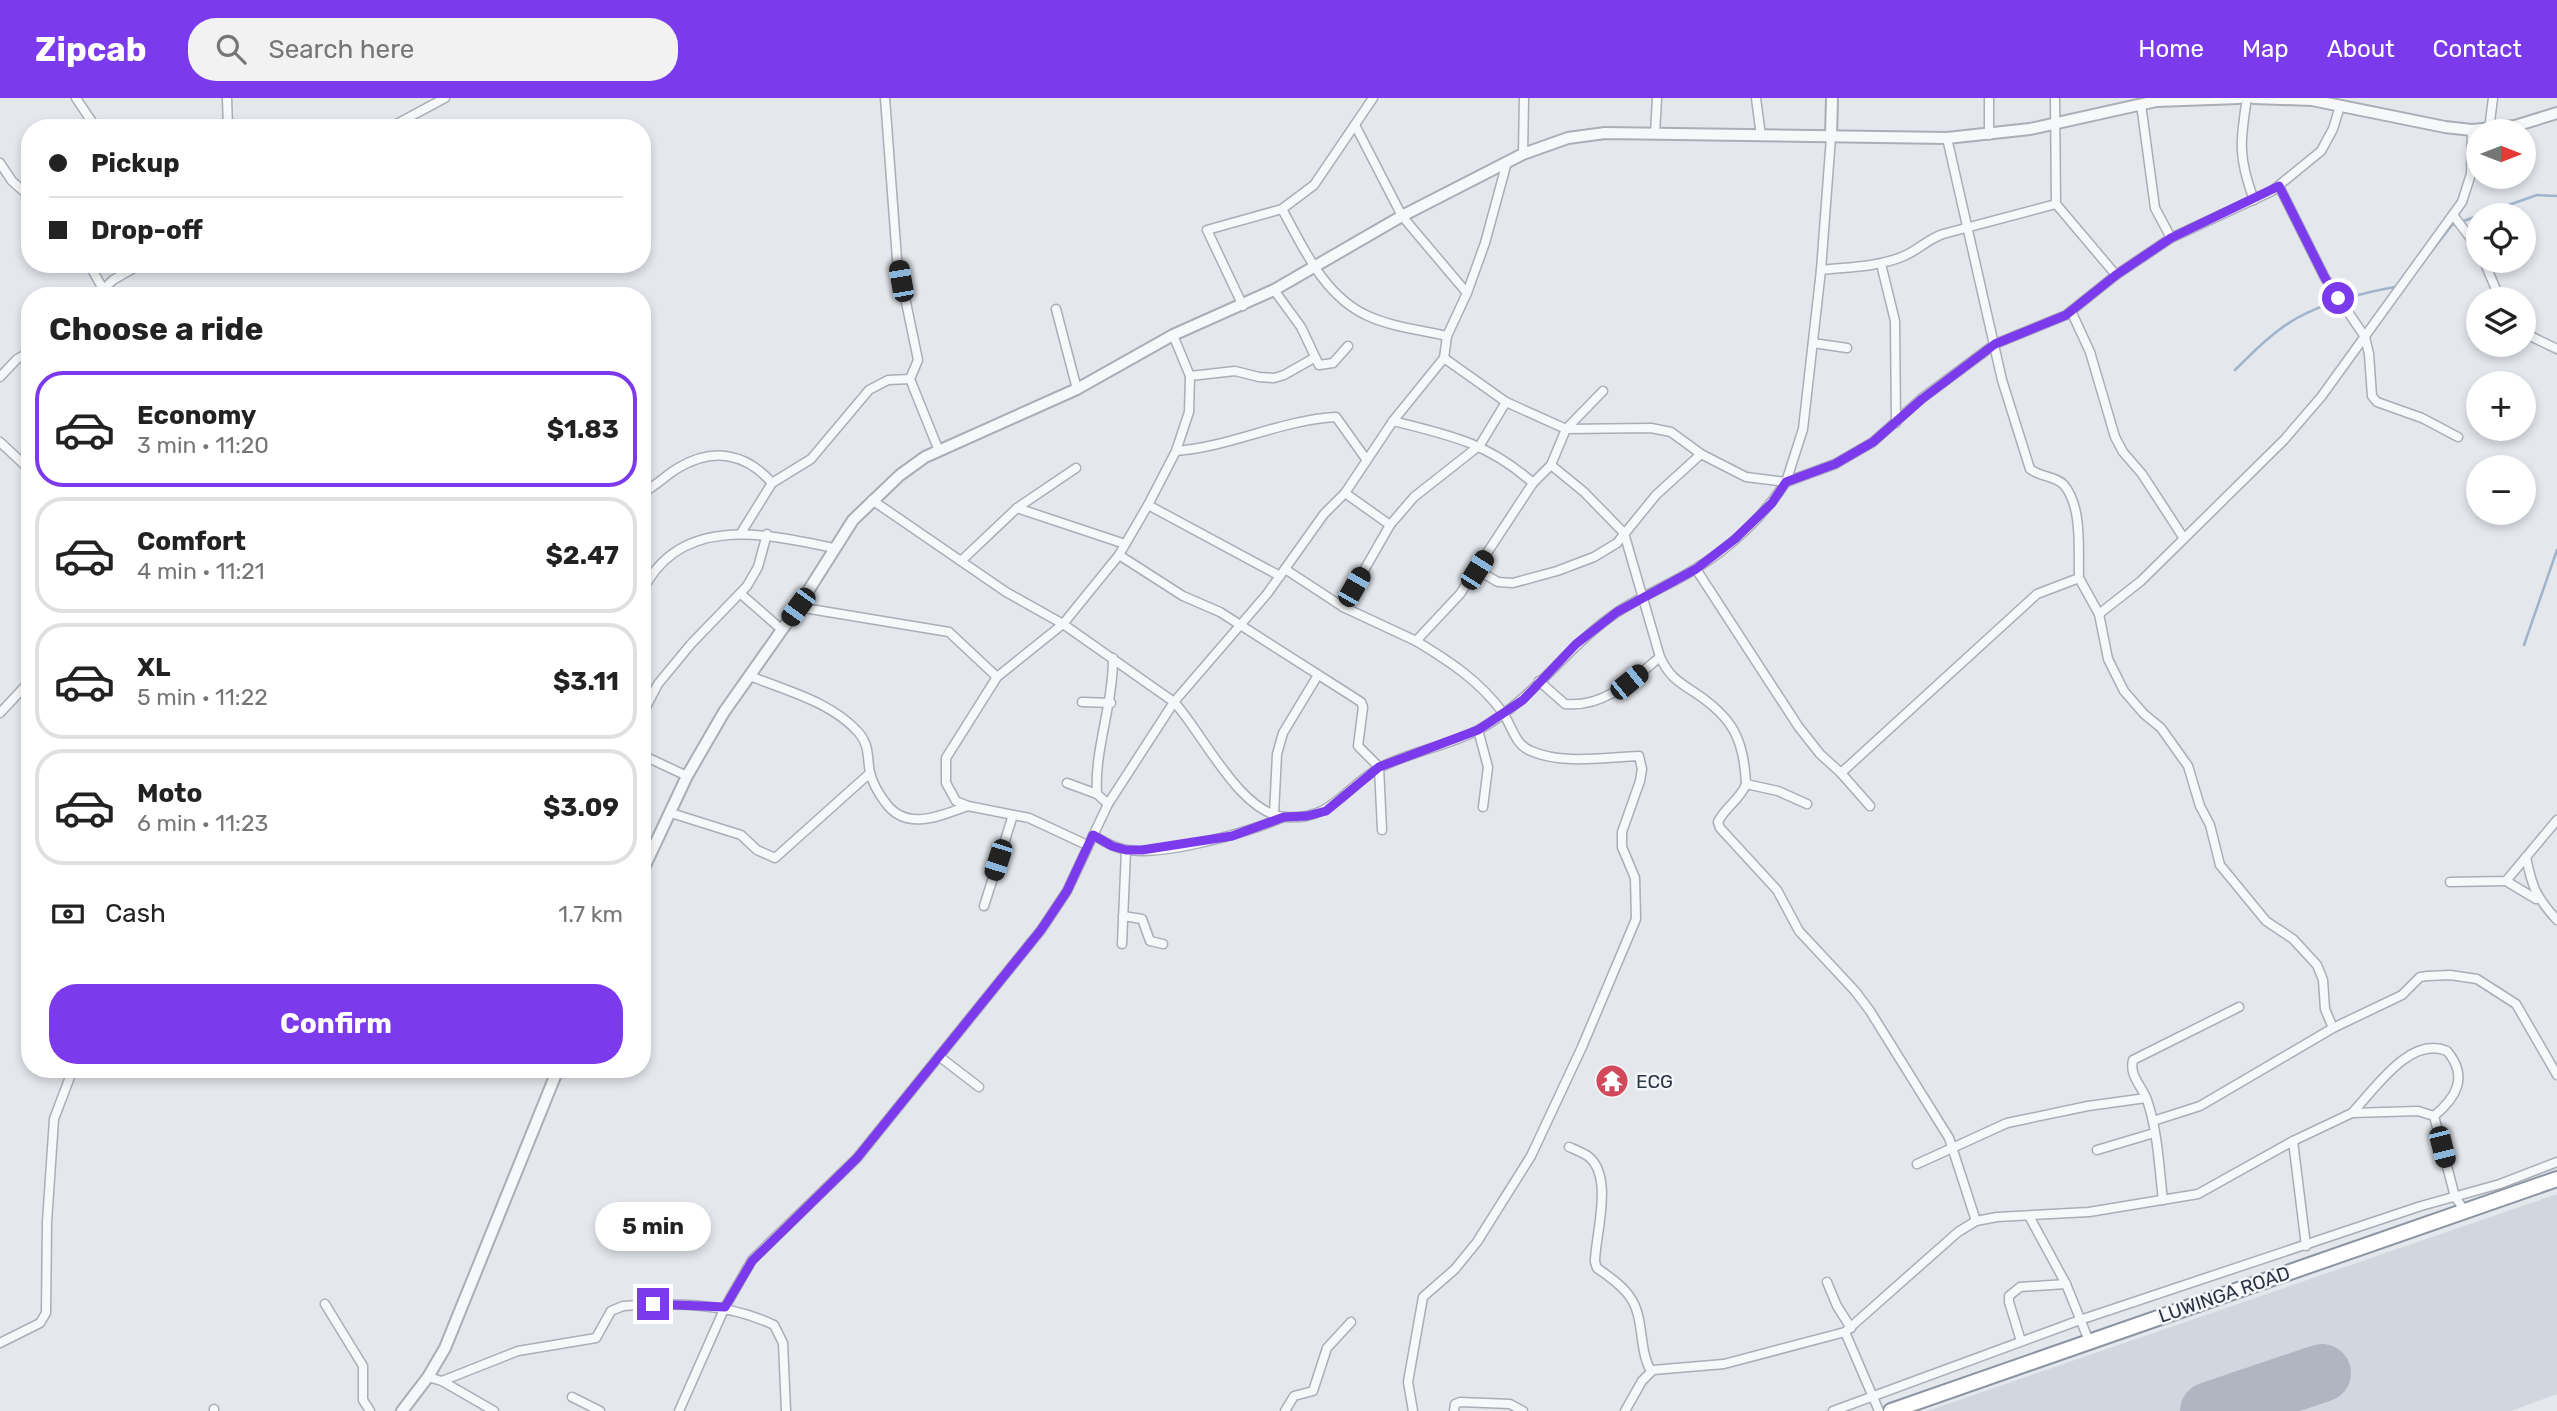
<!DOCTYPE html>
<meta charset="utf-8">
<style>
body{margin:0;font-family:Rubik,sans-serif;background:#f2f2f2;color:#222;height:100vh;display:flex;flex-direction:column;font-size:26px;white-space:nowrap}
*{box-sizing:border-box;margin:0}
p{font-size:23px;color:#767676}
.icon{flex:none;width:38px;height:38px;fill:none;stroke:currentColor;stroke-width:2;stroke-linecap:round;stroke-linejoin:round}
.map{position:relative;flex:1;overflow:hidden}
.side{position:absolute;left:21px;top:189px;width:630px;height:791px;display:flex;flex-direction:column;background:#fff;border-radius:28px;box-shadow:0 4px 10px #0003}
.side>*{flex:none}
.guide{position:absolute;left:21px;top:21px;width:630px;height:154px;border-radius:28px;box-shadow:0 4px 10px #0003;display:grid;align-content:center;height:154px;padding:0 28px;background:#fff}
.needle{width:46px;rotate:90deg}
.buttons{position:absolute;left:2466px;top:21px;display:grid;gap:14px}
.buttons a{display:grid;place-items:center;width:70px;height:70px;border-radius:50%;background:#fff;box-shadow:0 4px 10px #0003;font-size:35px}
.end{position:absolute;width:32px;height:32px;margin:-16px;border:9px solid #7c3aed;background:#fff;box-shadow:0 0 0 4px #fff}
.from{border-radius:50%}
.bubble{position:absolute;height:49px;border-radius:24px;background:#fff;box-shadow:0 4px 10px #0003;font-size:23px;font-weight:700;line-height:49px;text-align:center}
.car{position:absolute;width:21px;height:42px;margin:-21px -10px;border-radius:9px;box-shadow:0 0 5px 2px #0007;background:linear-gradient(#222 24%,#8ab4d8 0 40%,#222 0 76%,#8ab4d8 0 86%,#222 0)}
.guide b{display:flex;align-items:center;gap:24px;height:66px;font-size:26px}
.guide b+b{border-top:2px solid #e0e0e0}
.guide i{width:18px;height:18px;background:#222}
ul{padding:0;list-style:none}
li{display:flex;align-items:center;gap:21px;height:116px;margin:0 14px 10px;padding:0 14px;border:4px solid #e0e0e0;border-radius:28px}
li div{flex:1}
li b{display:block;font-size:26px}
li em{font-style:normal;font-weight:700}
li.selected{border-color:#7c3aed}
li>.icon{width:63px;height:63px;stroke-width:1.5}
h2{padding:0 28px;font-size:32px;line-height:84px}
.pay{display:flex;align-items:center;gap:18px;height:77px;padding:0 28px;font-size:26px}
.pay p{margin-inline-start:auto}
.primary-button{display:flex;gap:14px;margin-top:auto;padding:14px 28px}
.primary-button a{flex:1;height:80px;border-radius:28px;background:#7c3aed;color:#fff;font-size:28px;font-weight:700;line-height:80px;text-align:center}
header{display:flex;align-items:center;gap:42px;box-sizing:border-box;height:98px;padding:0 35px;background:#7c3aed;color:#fff}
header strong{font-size:33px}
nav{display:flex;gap:38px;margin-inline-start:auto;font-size:24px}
.search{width:490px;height:63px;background:#f2f2f2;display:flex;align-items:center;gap:18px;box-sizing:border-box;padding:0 24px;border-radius:28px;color:#767676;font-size:26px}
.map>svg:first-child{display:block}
.built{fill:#d2d6de}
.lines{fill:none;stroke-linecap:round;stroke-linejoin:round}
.stream{stroke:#9fb4cc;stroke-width:2.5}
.runway{stroke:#b0b6c1;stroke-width:58}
.minor-casing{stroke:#a9aeb7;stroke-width:11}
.tertiary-casing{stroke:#a9aeb7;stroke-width:14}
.trunk-casing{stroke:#8b94a3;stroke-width:18}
.minor{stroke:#f7f8fa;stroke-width:8}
.tertiary{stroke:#f7f8fa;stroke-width:10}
.trunk{stroke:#fff;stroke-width:14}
.route{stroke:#7c3aed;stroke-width:9}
.labels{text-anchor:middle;stroke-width:5;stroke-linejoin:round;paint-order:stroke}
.poi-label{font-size:19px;fill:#2b3445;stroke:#f4f6f9;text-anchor:start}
.street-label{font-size:19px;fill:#2b3445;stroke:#f4f6f9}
</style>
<header>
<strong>Zipcab</strong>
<div class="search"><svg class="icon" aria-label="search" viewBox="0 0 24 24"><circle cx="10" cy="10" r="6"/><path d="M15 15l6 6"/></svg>Search here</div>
<nav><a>Home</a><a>Map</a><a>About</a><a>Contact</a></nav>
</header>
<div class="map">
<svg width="2557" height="1313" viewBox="0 0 2557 1313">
<rect width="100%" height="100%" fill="#e4e7ec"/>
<!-- built -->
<path class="built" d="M 2557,1096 L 2557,1296 L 2511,1313 L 1927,1313 Z"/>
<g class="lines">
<!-- stream -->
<g class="stream">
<path d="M 2406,186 L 2452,127 L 2537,97 L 2557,98"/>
<path d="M 2235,272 C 2254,253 2274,233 2297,220 C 2328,203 2366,194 2400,188"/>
<path d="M 2524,547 L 2557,452"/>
</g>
<!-- runway -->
<path class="runway" d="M 2209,1313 L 2322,1275"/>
<defs>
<g id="minor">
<path d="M 76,0 L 96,30"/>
<path d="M 227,0 L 228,30"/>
<path d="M 885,0 L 897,161 L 918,262 L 910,281 L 939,353"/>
<path d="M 1373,0 L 1314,87 L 1282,111 C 1304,151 1324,198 1368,218 C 1392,229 1422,232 1447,238"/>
<path d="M 1756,0 L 1761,38"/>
<path d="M 1989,0 L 1989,37"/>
<path d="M 2055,0 L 2056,106 L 2116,177"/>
<path d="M 2247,0 C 2240,43 2238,60 2254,102"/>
<path d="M 2141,6 L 2155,110 L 2171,140"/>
<path d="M 1355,27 L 1402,118 L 1467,195"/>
<path d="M 389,30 L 445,0"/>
<path d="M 2489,32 L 2493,0"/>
<path d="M 1655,36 L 1657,0"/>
<path d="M 1831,39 L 1821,172 L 1803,331 L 1786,384 L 1835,366 L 1873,344 L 1921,301 L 1995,246 L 2066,217 L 2116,177 L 2171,140 L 2272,93 L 2321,53 L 2333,31 L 2340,8"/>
<path d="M 1523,56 L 1524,0"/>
<path d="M 0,65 L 12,83 L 30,99"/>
<path d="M 2279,88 L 2325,180 L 2365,239 L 2369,256 L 2372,298 L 2377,304 L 2422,320 L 2458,339"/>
<path d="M 2453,117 L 2478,150"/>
<path d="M 2484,163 L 2500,201"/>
<path d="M 89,166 L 103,191"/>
<path d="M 1881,166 L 1895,223 L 1896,325"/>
<path d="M 1821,172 C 1849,169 1878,169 1904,158 C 1918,152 1928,141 1943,136 L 2056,106"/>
<path d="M 1274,192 L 1301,229 L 1319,267 L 1333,265 L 1348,248"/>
<path d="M 97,198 L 113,182 L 141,166"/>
<path d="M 1243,208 L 1207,132 L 1282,111"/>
<path d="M 1056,211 L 1077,291"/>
<path d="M 2071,213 L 2090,254 L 2115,339 L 2123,354 L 2142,376 L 2183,439"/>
<path d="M 2524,235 L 2557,251"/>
<path d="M 1813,245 L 1847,250"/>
<path d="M 1190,278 L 1235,273 L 1259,279 L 1274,280 L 1284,277 L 1314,260"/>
<path d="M 0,279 L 17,261 L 30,254"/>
<path d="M 1393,323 C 1450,337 1488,345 1533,385"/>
<path d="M 1566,331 L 1603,293"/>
<path d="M 0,344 L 30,372"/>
<path d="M 1176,353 C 1230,349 1281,322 1336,319 L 1366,361"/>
<path d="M 1551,367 L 1584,394 L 1624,435 L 1660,559 C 1669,578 1677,583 1694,594 C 1732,619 1744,640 1746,686 L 1778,693 L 1807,706"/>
<path d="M 642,395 C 656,388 666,377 678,370 C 713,349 746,355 772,385"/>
<path d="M 1345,395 L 1390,427"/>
<path d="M 872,402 L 1006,494 L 1063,526 L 1174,604 C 1202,634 1240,716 1285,719 C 1333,723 1345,688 1381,669 C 1412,653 1449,648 1480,631 C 1533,602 1566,549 1616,515 C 1641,498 1670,487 1695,471 C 1730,450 1763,419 1786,384 L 1746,379 L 1701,356 L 1671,334 L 1651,330 L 1566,331"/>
<path d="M 1148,407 L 1280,478"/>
<path d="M 1017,410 L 1125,446"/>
<path d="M 741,435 L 772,385 L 811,361 L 869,292 L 888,282 L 910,281"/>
<path d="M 1119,457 L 1183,498 L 1220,514 L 1361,604 L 1363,609 L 1358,648 L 1379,669 L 1382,732"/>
<path d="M 961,463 L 1017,410 L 1076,370"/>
<path d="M 1285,471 L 1343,509 L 1416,543 L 1460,496 L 1533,385 L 1551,367 L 1566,331 L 1506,304 L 1444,260"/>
<path d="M 1696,471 L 1798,628 L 1820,656 L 1841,675 L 2037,496 L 2079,480 C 2078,453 2083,410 2064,387 C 2056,378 2040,379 2030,371 L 2002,282 L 1947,40"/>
<path d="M 1477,472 L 1498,484 L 1513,485 L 1557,473 L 1594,459 L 1617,445 L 1656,397 L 1701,356"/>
<path d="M 2079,480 L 2099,516 L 2141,483 L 2284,342 L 2321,299 L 2462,104 L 2471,76 L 2472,32"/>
<path d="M 642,494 C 679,415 767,436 834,450"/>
<path d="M 741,496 L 781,531"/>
<path d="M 798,509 L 949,534 L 997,579"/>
<path d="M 1343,509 L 1390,427 L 1414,399 L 1480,347 L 1506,304"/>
<path d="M 2099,516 L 2108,561 L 2124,593 L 2144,616 L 2161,630 L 2188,668 L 2200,708 L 2210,727 L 2220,767 L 2266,823 L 2293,841 L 2317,867 L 2323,882 L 2325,911 L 2333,930"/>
<path d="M 750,578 C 787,593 832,604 859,635 C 870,648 867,660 870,675 C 873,686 879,696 885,704 C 906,734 939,718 968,708"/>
<path d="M 1539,583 L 1565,606 C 1604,610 1632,582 1660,559"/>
<path d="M 1082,604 L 1111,605"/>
<path d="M 0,615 L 30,583"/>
<path d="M 642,617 L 658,586 L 691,546 L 747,488 L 758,469 L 767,436"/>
<path d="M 1478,632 L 1488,669 L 1483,709"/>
<path d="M 642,657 L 687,678"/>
<path d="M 1841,675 L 1870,708"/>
<path d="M 1067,685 L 1097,696"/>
<path d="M 1746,686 C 1741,701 1725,709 1718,724 L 1720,730 L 1777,792 L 1799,833 L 1855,893 L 1870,913 L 1949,1040 L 1976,1123"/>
<path d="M 1108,706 L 1097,696 C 1094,652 1113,608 1113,560"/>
<path d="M 671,715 L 741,737 L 757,752 L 775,760 L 870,675"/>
<path d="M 1274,716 L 1277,656 L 1283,635 L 1318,577"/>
<path d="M 1093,737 C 1103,743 1112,749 1123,751 C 1161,760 1248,734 1284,719"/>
<path d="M 1087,747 L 1029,720 L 968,708 L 956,703 L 946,685 L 946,660 L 997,579 L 1063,526 L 1119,457 L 1148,407 L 1176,353 L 1189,314 L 1190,278 L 1173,237"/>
<path d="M 2526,759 C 2532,789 2536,799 2557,822"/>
<path d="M 2506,783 L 2536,801"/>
<path d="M 2450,784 L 2506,783 L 2557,722"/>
<path d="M 984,808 L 1013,717"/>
<path d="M 1123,818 L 1142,821 L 1150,843 L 1163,846"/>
<path d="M 1122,846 L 1126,752"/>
<path d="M 940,959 L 979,989"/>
<path d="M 2352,1015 C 2375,991 2410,937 2447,953 C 2469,979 2456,1000 2434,1018"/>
<path d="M 2153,1023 L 2200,1008 L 2333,930 L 2402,897 L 2420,879 L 2428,878 L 2450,877 L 2477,881 L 2516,906 L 2557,977"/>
<path d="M 2293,1043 L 2306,1148"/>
<path d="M 1569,1049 C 1576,1052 1584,1055 1589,1059 C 1614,1080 1595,1138 1595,1164 L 1597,1170 C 1608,1178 1622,1187 1630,1199 C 1645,1220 1638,1251 1651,1273"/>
<path d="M 2097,1052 L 2154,1035"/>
<path d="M 1917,1066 L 2007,1025 L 2088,1008 L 2146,1000"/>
<path d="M 2163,1102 C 2159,1069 2158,1034 2147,1002 C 2142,988 2129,978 2133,962 L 2239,909"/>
<path d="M 2029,1118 L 2066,1186 L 2089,1243"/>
<path d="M 1827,1184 L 1837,1208 L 1851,1230"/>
<path d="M 325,1206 L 363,1268 L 363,1302 L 370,1313"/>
<path d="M 1845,1234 L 1879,1313"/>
<path d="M 2021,1243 L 2009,1204 L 2009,1198 L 2020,1189 L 2066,1186"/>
<path d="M 0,1245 L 40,1225 L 46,1215 L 47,1124 L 54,1021 L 73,971"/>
<path d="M 428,1279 L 442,1283 L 494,1313"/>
<path d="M 442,1283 L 518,1253 L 596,1240 L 611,1213 L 623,1208 C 675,1205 726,1204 774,1227 L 783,1245 L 786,1313"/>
<path d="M 572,1299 L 600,1313"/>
<path d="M 214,1311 L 214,1313"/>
<path d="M 679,1313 L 725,1209 L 752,1162 L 857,1060 L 1041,832 L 1067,793 L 1108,706 L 1174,604 L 1267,496 L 1324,416 L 1345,395 L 1393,323 L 1444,260 L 1447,238 L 1467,195 L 1485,145 L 1507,64"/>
<path d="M 1285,1313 L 1294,1298 L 1313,1293 L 1327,1250 L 1351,1224"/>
<path d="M 1413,1313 L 1408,1284 L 1423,1199 L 1455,1171 L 1477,1144 L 1531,1058 L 1582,949 L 1636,821 L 1635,780 L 1622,749 L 1622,734 L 1640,683 L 1642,671 L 1639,658 C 1605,659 1563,667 1531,653 C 1515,647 1512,628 1503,615 C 1480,583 1449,563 1416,543"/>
<path d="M 1454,1313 L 1455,1306 L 1460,1304 L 1510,1306 L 1523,1313"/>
<path d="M 1625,1313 L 1642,1283 L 1653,1272 L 1724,1266 L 1845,1234 L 1958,1134 L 1976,1123 L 1997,1119 L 2089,1114 L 2198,1096 L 2293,1043 L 2352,1015 L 2418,1013 L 2434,1018 L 2455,1099 L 2465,1113"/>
<path d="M 1833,1313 L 2080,1222 L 2421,1108 L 2500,1086 L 2557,1064"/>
</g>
<g id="tertiary">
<path d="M 2254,0 L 2312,2 L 2445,29 L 2472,32 L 2515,28 L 2557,15"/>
<path d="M 1831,39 L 1832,0"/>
<path d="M 642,774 L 687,678 L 724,614 L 798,509 L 853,422 L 900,377 L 925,359 L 1077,291 L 1173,237 L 1274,192 L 1402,118 L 1523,56 L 1568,40 L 1605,35 L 1947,40 L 2030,31 L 2156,3 L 2239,0"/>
<path d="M 402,1313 L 428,1279 L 445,1250 L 558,971"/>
</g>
<path id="trunk" d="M 1891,1313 L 2557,1081"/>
</defs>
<!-- minor casing -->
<use href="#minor" class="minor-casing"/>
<!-- tertiary casing -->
<use href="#tertiary" class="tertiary-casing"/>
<!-- trunk casing -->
<use href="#trunk" class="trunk-casing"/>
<!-- minor -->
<use href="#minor" class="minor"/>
<!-- tertiary -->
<use href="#tertiary" class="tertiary"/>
<!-- trunk -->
<use href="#trunk" class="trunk"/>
</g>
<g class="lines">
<!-- route -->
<path class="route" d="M 653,1206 L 725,1209 L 752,1163 L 857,1060 L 1041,832 L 1067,793 L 1093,737 L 1112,748 L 1126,752 L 1142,752 L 1232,738 L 1284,719 L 1307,718 L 1326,713 L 1379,669 L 1478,632 L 1523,602 L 1576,546 L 1617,514 L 1696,471 L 1735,441 L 1772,405 L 1786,384 L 1835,366 L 1873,344 L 1922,301 L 1995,246 L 2066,217 L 2116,177 L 2171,140 L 2279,88 L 2325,180 L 2338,200"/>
</g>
<!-- icons -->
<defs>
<symbol id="temple-disc" viewBox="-11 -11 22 22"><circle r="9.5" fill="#d1495b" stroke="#f4f6f9"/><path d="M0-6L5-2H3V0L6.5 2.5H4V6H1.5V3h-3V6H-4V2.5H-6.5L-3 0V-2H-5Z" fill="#fff"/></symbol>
</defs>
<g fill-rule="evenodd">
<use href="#temple-disc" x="1593" y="964" width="38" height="38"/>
</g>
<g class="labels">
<!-- poi labels -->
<g class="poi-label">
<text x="1636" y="990">ECG</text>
</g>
<!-- street labels -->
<g class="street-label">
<text transform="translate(2224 1196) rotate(-19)" y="7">LUWINGA ROAD</text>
</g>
</g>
</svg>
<div class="buttons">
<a><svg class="needle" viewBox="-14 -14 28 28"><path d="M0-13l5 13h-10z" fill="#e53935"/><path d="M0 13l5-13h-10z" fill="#767676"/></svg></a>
<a><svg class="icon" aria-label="locate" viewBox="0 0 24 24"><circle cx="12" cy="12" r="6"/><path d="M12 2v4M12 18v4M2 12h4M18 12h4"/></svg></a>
<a><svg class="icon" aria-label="layers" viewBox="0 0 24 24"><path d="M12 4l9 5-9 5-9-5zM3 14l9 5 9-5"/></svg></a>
<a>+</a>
<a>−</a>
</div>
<i class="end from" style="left:2338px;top:200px"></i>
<i class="end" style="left:653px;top:1206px"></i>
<div class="bubble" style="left:595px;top:1104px;width:116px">5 min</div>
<i class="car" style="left:901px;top:183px;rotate:350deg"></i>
<i class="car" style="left:1477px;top:472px;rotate:32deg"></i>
<i class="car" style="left:1354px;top:489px;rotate:30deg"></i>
<i class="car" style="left:798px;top:509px;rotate:216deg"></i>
<i class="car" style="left:1629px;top:584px;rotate:51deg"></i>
<i class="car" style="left:998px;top:762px;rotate:198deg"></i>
<i class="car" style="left:2442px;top:1049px;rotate:166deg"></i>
<div class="guide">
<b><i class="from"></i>Pickup</b>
<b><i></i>Drop-off</b>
</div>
<section class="side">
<h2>Choose a ride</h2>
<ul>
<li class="selected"><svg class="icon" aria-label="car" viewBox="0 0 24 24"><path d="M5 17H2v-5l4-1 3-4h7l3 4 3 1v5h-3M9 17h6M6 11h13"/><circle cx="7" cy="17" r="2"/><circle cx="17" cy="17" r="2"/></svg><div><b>Economy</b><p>3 min · 11:20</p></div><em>$1.83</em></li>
<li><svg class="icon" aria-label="car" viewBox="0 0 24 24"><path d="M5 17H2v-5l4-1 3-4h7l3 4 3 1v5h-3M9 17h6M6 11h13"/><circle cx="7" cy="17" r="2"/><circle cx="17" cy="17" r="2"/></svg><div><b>Comfort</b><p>4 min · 11:21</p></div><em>$2.47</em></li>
<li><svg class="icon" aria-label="car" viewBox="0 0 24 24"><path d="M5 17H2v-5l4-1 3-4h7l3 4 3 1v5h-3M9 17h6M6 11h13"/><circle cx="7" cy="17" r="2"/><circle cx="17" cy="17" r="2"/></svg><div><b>XL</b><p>5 min · 11:22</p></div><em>$3.11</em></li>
<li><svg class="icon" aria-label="car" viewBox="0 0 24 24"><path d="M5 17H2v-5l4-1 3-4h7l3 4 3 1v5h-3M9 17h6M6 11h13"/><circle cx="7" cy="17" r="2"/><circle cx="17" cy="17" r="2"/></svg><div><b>Moto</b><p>6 min · 11:23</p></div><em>$3.09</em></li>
</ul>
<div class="pay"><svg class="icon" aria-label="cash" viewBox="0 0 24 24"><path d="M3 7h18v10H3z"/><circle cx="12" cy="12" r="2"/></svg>Cash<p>1.7 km</p></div>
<div class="primary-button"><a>Confirm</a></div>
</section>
</div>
